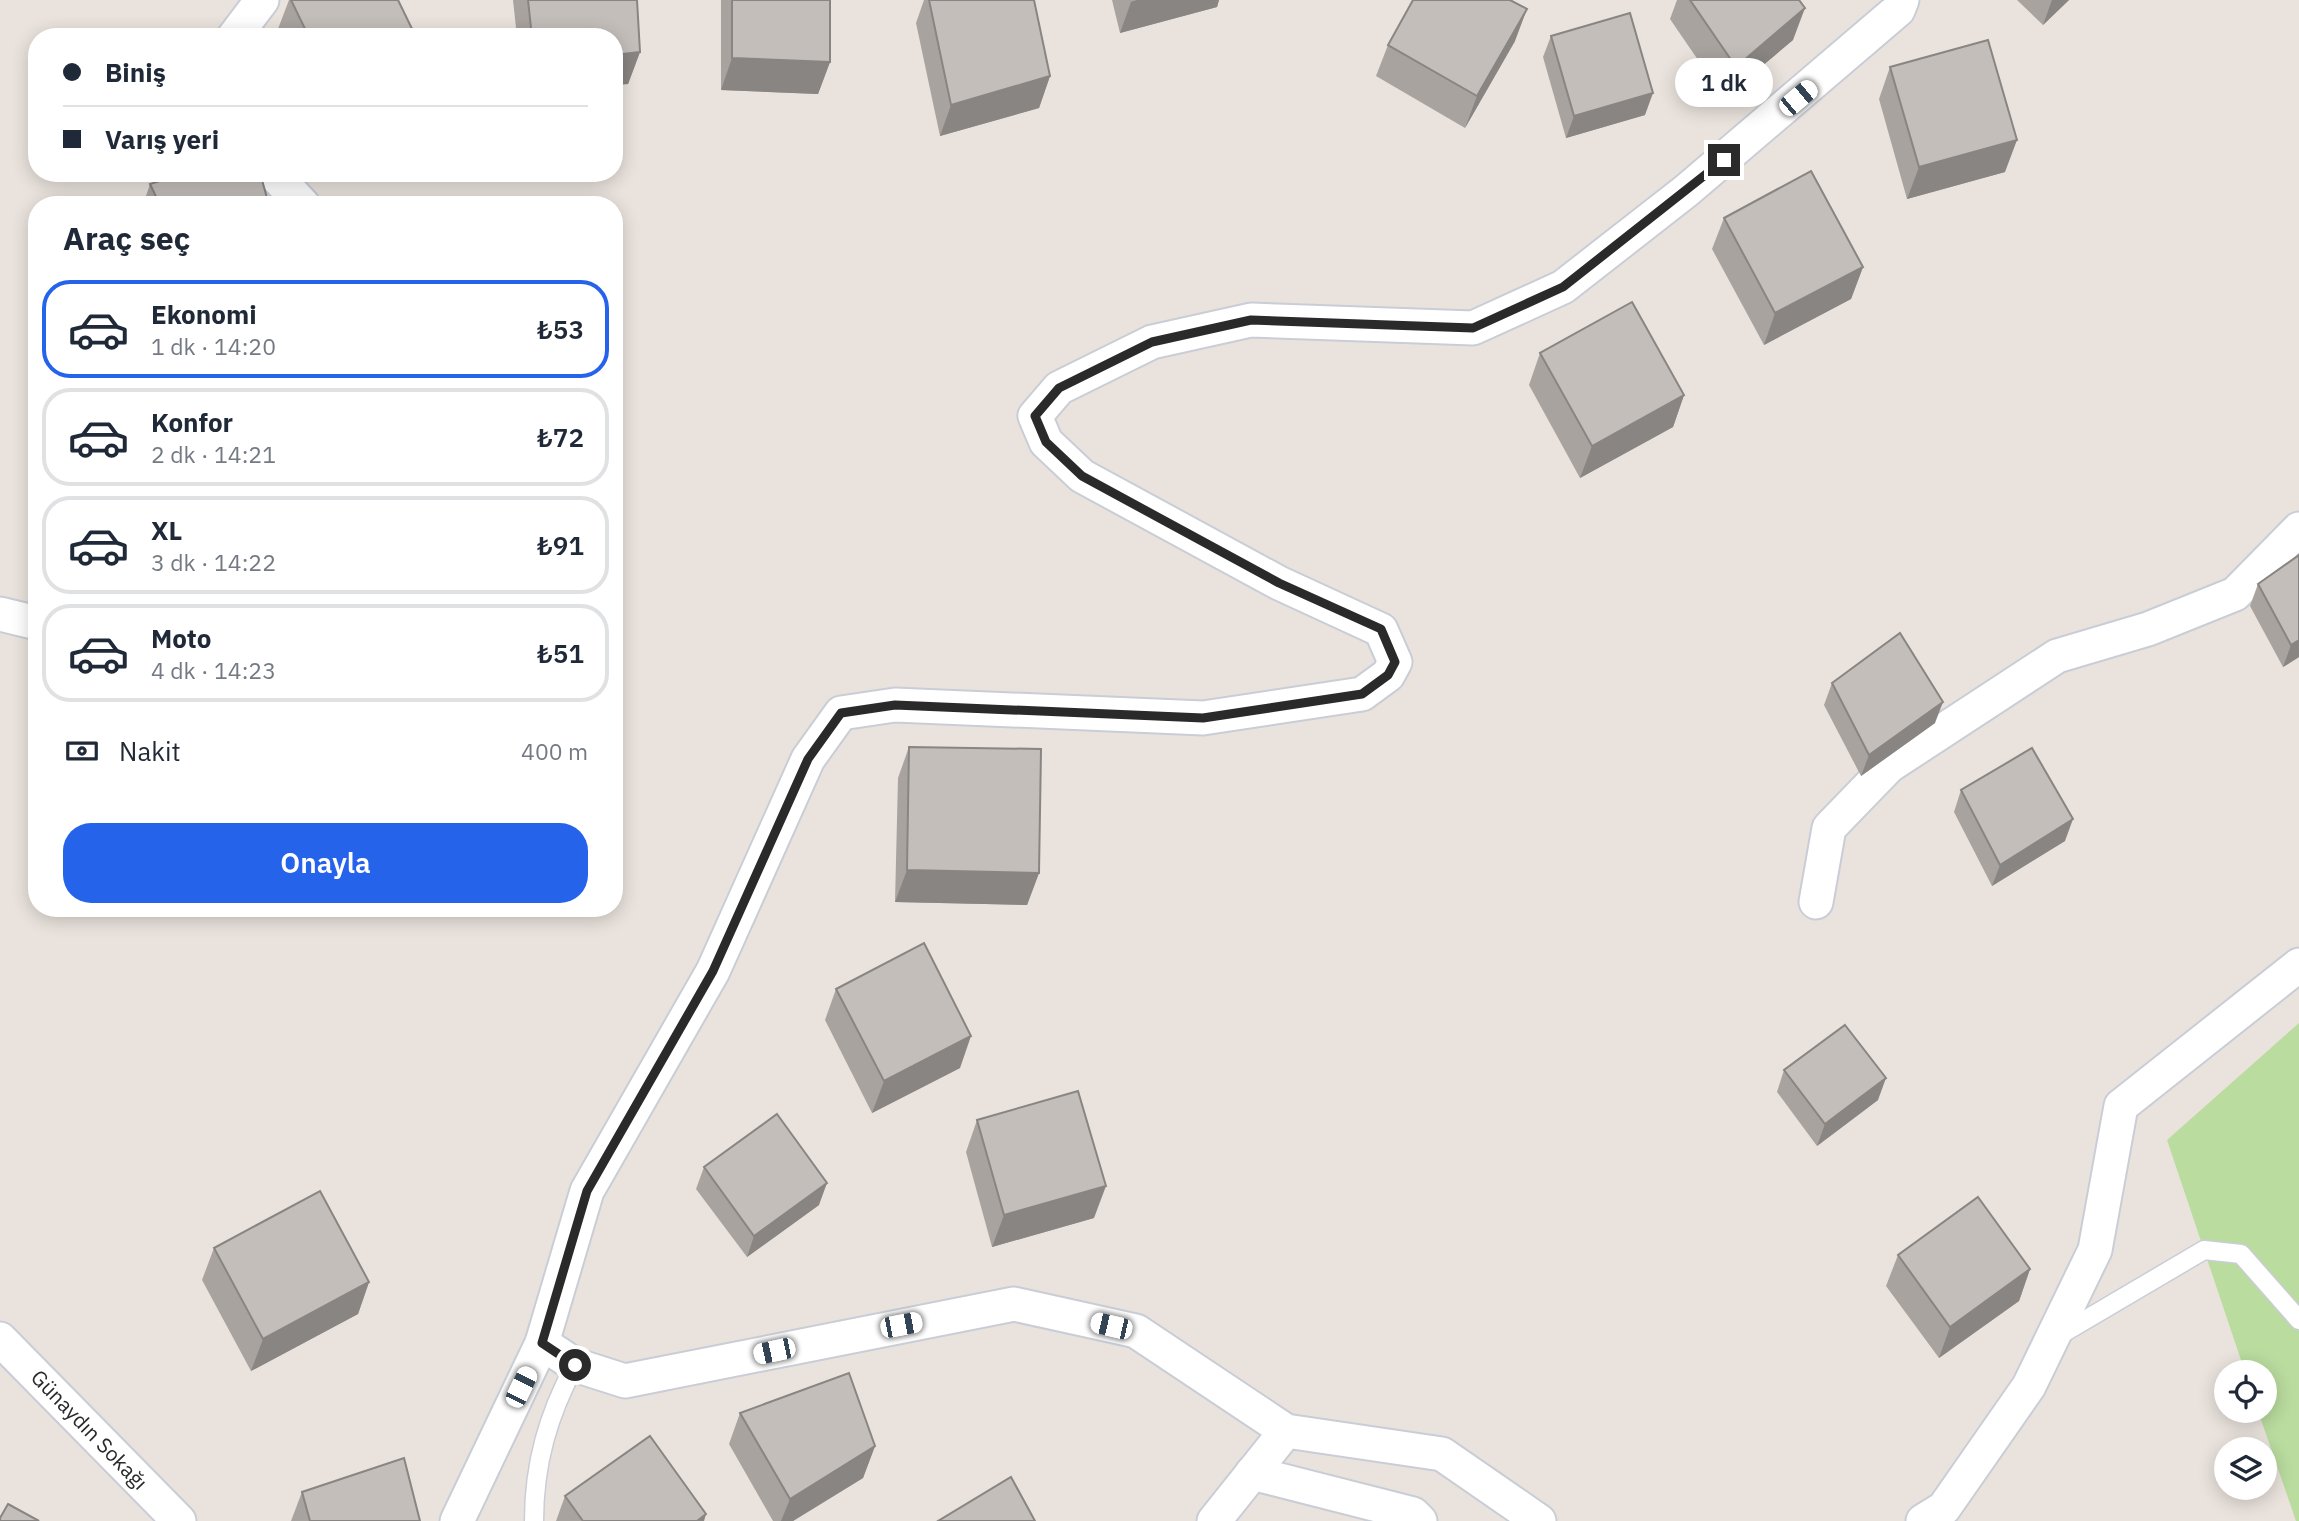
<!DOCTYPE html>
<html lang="tr">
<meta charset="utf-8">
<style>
body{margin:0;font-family:"IBM Plex Sans",sans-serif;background:#f2f2f3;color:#1f2937;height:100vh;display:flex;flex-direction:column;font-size:26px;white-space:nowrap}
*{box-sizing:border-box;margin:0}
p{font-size:23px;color:#747a83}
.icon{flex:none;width:38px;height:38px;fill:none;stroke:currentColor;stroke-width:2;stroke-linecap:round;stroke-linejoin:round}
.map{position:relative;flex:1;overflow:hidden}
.side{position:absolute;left:28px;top:196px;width:595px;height:721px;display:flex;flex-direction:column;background:#fff;border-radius:28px;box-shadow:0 4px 18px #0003}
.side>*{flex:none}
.hud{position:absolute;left:28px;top:28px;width:595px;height:154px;border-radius:28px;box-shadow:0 4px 18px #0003;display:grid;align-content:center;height:154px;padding:0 35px;background:#fff}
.fabs{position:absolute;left:2214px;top:1360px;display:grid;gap:14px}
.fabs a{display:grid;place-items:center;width:63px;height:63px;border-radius:50%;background:#fff;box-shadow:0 4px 18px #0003;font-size:35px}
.end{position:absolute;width:32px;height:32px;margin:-16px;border:9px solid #2a2a2a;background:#fff;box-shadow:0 0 0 4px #fff}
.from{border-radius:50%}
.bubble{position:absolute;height:49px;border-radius:24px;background:#fff;box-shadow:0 4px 18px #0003;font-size:23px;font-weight:600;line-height:49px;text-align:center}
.car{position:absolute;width:21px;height:42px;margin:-21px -10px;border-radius:9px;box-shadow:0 0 5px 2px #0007;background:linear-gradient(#fff 24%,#345 0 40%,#fff 0 76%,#345 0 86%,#fff 0)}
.hud b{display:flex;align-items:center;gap:24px;height:66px;font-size:26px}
.hud b+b{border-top:2px solid #e0e1e3}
.hud i{width:18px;height:18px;background:#1f2937}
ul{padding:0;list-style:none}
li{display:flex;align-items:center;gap:21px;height:98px;margin:0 14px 10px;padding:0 21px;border:4px solid #e0e1e3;border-radius:28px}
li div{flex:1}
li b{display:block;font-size:26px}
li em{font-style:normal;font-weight:600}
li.on{border-color:#2563eb}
li>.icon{width:63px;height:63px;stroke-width:1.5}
h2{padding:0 35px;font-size:32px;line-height:84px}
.pay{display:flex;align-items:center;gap:18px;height:77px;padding:0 35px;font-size:26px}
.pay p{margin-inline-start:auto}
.button{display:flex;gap:14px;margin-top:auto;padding:14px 35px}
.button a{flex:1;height:80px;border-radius:28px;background:#2563eb;color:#fff;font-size:28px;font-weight:600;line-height:80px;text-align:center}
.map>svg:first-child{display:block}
.green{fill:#badc9f}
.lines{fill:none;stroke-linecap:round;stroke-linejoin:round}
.service-casing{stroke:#c9cdd6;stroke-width:21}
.minor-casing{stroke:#c9cdd6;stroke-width:37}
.service{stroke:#fff;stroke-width:18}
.minor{stroke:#fff;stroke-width:33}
.wall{fill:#a8a39f}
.shaded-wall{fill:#888582}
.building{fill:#c3beb9;stroke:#888582;stroke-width:2}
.route{stroke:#2a2a2a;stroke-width:9}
.labels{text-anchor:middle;stroke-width:6;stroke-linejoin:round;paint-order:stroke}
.street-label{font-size:21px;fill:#2a2a2a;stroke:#fff}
</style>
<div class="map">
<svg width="2299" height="1521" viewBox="0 0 2299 1521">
<rect width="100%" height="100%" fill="#eae3dd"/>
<!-- green -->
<path class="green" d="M 2299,1023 L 2299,1521 L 2296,1521 L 2258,1411 L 2264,1410 L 2264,1372 L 2245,1372 L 2167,1140 Z"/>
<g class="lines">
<defs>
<g id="service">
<path d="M 2058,1336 L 2204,1250 L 2241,1254 L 2299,1320"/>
<path d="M 534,1521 C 534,1464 548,1415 575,1365"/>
</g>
<g id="minor">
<path d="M 234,37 L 262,0"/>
<path d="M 273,173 L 303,205"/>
<path d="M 0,614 L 37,623"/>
<path d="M 1816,902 L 1829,828 L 1889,766 L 2057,656 L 2148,629 L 2235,594 L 2299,529"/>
<path d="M 0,1339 L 179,1521"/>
<path d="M 542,1343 L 575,1365 L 625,1381 L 1014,1304 L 1136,1331 L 1286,1431 L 1442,1454 L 1539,1521"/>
<path d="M 1252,1473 L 1413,1514 L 1420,1521"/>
<path d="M 457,1521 L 542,1343 L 587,1191 L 713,971 L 808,759 L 841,713 L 895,705 L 1203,718 L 1362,694 L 1388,675 L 1395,662 L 1381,630 L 1279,583 L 1082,476 L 1046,442 L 1035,416 L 1059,388 L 1152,342 L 1251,320 L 1473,328 L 1563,287 L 1686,191 L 1898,10 L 1902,0"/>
<path d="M 1214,1521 L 1286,1431"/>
<path d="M 1923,1521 L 1944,1508 L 2029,1386 L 2095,1250 L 2121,1106 L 2299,965"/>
</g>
</defs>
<!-- service casing -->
<use href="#service" class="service-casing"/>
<!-- minor casing -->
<use href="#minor" class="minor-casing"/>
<!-- service -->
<use href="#service" class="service"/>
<!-- minor -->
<use href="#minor" class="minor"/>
</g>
<!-- wall -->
<g class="wall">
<path d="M 289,0 L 398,0 L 416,37 L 282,37 L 278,29 Z"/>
<path d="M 513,0 L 637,0 L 640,52 L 628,84 L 614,85 L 614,37 L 517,37 Z"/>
<path d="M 721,0 L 830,0 L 830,62 L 818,94 L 721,90 Z"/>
<path d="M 924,0 L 1034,0 L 1050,76 L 1039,108 L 940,136 L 916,23 Z"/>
<path d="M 1112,0 L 1219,0 L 1217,7 L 1120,33 Z"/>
<path d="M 1677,0 L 1799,0 L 1793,40 L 1724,98 L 1670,19 Z"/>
<path d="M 2017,0 L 2069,0 L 2043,25 Z"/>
<path d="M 1551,36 L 1645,115 L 1566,138 L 1543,57 Z"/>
<path d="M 1515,41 L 1465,128 L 1376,76 L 1388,45 Z"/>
<path d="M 1890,67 L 2005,172 L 1907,199 L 1879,99 Z"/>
<path d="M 150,184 L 269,205 L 143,205 Z"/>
<path d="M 1724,218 L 1863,267 L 1851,299 L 1764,345 L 1712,249 Z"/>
<path d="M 1540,353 L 1684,395 L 1673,427 L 1580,478 L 1529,385 Z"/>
<path d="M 2258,584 L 2299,657 L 2283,667 L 2250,606 Z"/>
<path d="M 1832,683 L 1935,723 L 1861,776 L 1824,705 Z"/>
<path d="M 909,747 L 1039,873 L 1027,905 L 895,902 L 898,778 Z"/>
<path d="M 1961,790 L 2065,841 L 1992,886 L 1954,812 Z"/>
<path d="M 836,989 L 960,1068 L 872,1113 L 825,1020 Z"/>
<path d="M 1784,1070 L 1878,1100 L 1817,1146 L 1777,1092 Z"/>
<path d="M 977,1120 L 1094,1218 L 992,1247 L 966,1152 Z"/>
<path d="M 704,1167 L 819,1205 L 747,1257 L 696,1189 Z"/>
<path d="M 214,1248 L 369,1282 L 358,1314 L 251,1371 L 202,1280 Z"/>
<path d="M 1898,1255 L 2030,1269 L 2019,1301 L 1939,1358 L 1886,1286 Z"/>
<path d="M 740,1413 L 875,1446 L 863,1478 L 793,1521 L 773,1521 L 729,1444 Z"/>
<path d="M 302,1492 L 420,1521 L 291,1521 Z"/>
<path d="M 565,1496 L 704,1521 L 556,1521 Z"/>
</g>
<!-- shaded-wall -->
<g class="shaded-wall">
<path d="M 1137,0 L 1219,0 L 1217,7 L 1120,33 L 1131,2 Z"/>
<path d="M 2052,0 L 2069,0 L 2043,25 Z"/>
<path d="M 1805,8 L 1793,40 L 1724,98 L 1736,67 Z"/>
<path d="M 1527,9 L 1515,41 L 1465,128 L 1477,96 Z"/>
<path d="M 640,52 L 628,84 L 614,85 L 614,55 Z"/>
<path d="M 732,58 L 830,62 L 818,94 L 721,90 Z"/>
<path d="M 1050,76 L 1039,108 L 940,136 L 951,105 Z"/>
<path d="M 1653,93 L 1645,115 L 1566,138 L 1574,116 Z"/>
<path d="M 2017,140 L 2005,172 L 1907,199 L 1919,167 Z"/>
<path d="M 1863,267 L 1851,299 L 1764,345 L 1775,313 Z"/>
<path d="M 1684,395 L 1673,427 L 1580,478 L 1592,446 Z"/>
<path d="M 2299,640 L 2299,657 L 2283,667 L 2291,645 Z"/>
<path d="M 1943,702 L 1935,723 L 1861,776 L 1869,755 Z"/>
<path d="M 2073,819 L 2065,841 L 1992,886 L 2000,865 Z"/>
<path d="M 907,870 L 1039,873 L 1027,905 L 895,902 Z"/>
<path d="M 971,1036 L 960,1068 L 872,1113 L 884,1081 Z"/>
<path d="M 1886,1078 L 1878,1100 L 1817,1146 L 1825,1124 Z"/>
<path d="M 827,1183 L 819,1205 L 747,1257 L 754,1236 Z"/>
<path d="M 1106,1186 L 1094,1218 L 992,1247 L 1004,1215 Z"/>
<path d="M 2030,1269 L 2019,1301 L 1939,1358 L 1950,1327 Z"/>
<path d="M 369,1282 L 358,1314 L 251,1371 L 263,1339 Z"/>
<path d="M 875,1446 L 863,1478 L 793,1521 L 781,1521 L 790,1499 Z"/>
<path d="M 706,1514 L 704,1521 L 697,1521 Z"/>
</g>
<!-- building -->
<g class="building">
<path d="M 291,0 L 398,0 L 416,37 L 309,37 Z"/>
<path d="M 528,0 L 637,0 L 640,52 L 614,55 L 614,37 L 532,37 Z"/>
<path d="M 732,0 L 830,0 L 830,62 L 732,58 Z"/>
<path d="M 929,0 L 1034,0 L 1050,76 L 951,105 Z"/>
<path d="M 1413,0 L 1510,0 L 1527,9 L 1477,96 L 1388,45 Z"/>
<path d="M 1690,0 L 1799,0 L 1805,8 L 1736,67 Z"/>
<path d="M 1630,13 L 1653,93 L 1574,116 L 1551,36 Z"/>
<path d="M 1988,40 L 2017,140 L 1919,167 L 1890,67 Z"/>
<path d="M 1811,171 L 1863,267 L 1775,313 L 1724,218 Z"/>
<path d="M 184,173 L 260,173 L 269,205 L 160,205 L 150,184 Z"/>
<path d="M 1632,302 L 1684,395 L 1592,446 L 1540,353 Z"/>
<path d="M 2299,555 L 2299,640 L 2291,645 L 2258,584 Z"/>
<path d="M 1900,633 L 1943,702 L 1869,755 L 1832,683 Z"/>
<path d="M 909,747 L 1041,749 L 1039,873 L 907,870 Z"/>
<path d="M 2032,748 L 2073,819 L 2000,865 L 1961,790 Z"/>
<path d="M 924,943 L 971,1036 L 884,1081 L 836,989 Z"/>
<path d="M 1845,1025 L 1886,1078 L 1825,1124 L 1784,1070 Z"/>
<path d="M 1078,1091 L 1106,1186 L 1004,1215 L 977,1120 Z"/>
<path d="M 777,1114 L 827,1183 L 754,1236 L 704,1167 Z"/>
<path d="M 320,1191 L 369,1282 L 263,1339 L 214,1248 Z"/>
<path d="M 1978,1197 L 2030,1269 L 1950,1327 L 1898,1255 Z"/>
<path d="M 849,1373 L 875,1446 L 790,1499 L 740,1413 Z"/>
<path d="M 650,1436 L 706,1514 L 697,1521 L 583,1521 L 565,1496 Z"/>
<path d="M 404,1458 L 420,1521 L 310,1521 L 302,1492 Z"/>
<path d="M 1011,1477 L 1035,1521 L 938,1521 Z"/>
<path d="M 8,1504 L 39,1521 L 0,1521 L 0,1518 Z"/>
</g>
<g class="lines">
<!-- route -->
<path class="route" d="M 575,1365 L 542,1343 L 587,1191 L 713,971 L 808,759 L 841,713 L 895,705 L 1203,718 L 1362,694 L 1388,675 L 1395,662 L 1381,629 L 1279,583 L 1082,476 L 1046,442 L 1035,416 L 1059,388 L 1152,342 L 1251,320 L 1473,328 L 1563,287 L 1724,160"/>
</g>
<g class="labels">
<!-- street labels -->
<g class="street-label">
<text transform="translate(89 1430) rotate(46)" y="7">Günaydın Sokağı</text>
</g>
</g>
</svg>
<div class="fabs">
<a><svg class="icon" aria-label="locate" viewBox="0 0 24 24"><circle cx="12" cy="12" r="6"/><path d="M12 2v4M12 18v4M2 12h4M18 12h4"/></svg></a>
<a><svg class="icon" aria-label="layers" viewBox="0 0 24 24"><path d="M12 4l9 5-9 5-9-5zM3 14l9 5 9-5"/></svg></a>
</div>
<i class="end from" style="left:575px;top:1365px"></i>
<i class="end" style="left:1724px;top:160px"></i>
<div class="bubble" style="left:1675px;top:58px;width:98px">1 dk</div>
<i class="car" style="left:1798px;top:98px;rotate:50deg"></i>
<i class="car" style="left:901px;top:1325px;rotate:79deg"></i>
<i class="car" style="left:1111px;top:1326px;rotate:283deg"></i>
<i class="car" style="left:774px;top:1351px;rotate:258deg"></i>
<i class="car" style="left:521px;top:1387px;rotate:26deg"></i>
<div class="hud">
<b><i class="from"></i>Biniş</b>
<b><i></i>Varış yeri</b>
</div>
<section class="side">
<h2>Araç seç</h2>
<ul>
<li class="on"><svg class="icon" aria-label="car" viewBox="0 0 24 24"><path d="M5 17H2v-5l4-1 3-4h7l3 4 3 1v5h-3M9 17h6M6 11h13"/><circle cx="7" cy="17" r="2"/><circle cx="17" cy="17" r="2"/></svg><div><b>Ekonomi</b><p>1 dk · 14:20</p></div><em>₺53</em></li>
<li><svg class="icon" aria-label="car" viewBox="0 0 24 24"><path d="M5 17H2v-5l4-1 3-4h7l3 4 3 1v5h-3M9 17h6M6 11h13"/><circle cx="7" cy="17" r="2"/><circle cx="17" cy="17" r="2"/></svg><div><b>Konfor</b><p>2 dk · 14:21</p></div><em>₺72</em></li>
<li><svg class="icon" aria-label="car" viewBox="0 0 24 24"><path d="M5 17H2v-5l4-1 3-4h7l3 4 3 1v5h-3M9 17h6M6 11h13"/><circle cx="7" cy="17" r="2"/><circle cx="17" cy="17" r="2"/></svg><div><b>XL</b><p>3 dk · 14:22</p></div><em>₺91</em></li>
<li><svg class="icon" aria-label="car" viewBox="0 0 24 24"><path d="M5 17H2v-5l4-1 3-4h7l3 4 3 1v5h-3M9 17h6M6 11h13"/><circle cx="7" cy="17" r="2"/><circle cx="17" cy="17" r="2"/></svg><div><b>Moto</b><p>4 dk · 14:23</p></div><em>₺51</em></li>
</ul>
<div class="pay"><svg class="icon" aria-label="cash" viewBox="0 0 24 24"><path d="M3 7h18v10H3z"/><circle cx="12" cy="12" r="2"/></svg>Nakit<p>400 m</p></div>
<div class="button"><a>Onayla</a></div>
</section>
</div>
